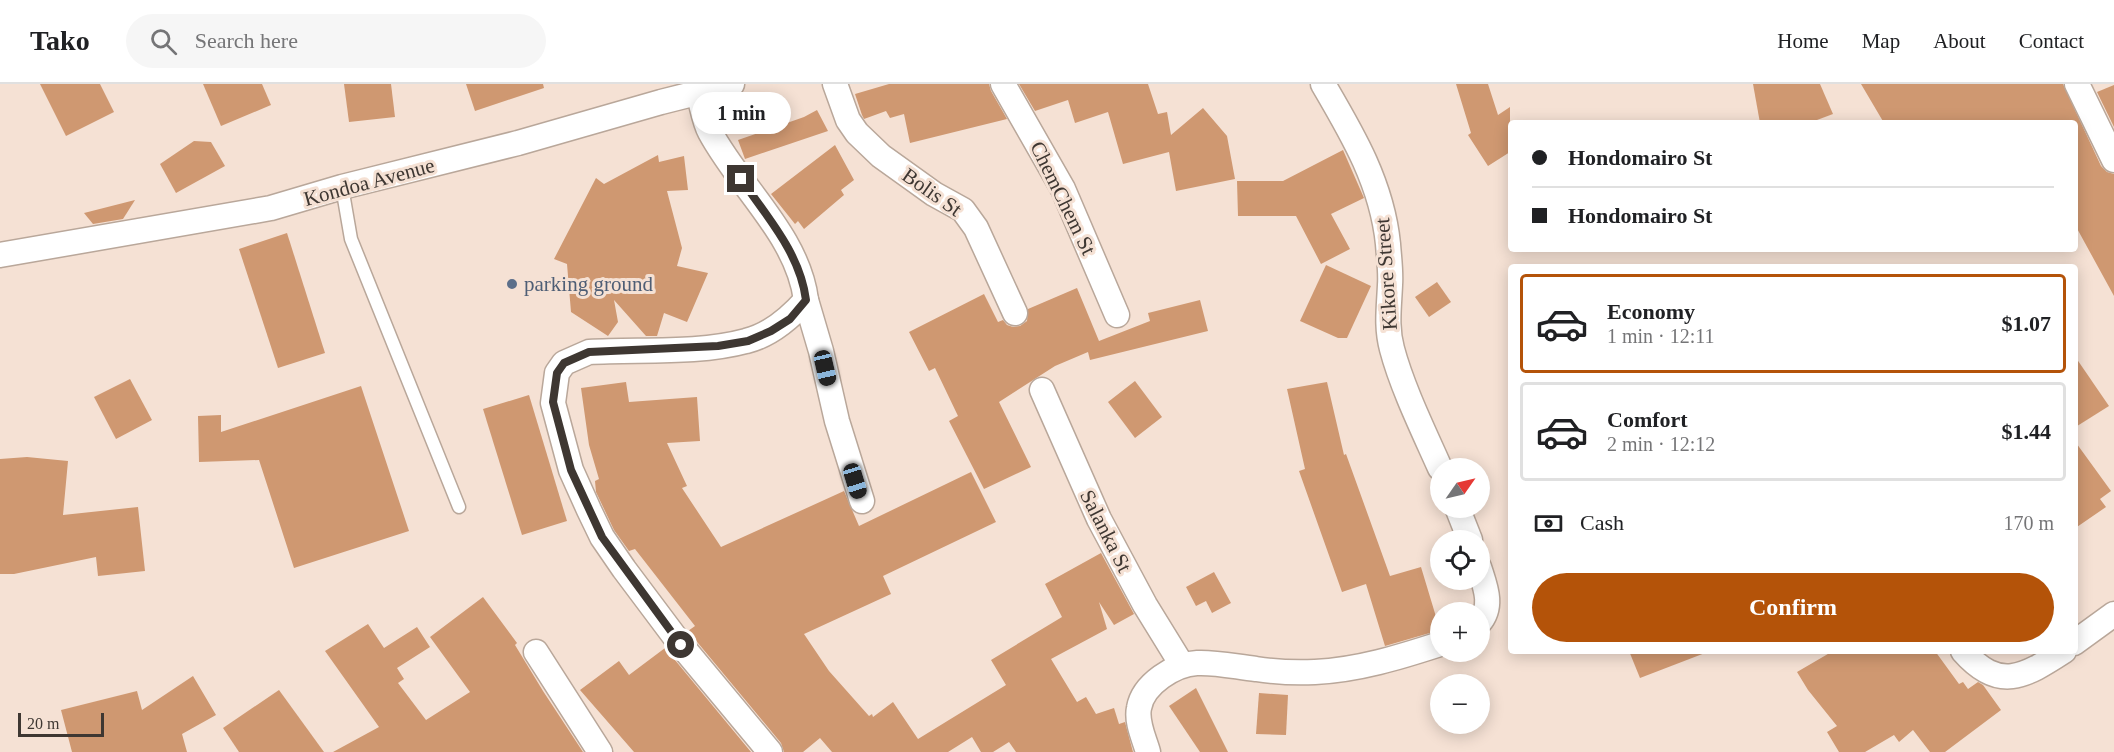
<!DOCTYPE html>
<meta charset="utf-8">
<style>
body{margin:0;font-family:"Times New Roman",serif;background:#f6f6f6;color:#202124;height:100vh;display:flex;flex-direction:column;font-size:22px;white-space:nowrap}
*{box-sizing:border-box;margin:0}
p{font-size:20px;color:#757577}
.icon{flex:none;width:33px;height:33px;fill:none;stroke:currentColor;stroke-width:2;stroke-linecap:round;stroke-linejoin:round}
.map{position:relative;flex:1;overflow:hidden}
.side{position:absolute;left:1508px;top:180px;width:570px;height:390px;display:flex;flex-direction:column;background:#fff;border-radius:6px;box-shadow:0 3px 15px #0003}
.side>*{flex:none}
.hud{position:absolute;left:1508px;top:36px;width:570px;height:132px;border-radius:6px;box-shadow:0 3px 15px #0003;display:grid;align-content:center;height:132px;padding:0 24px;background:#fff}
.needle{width:39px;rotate:56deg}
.fabs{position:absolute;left:1430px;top:374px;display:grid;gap:12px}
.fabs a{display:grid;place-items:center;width:60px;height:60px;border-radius:50%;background:#fff;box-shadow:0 3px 15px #0003;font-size:30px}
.scale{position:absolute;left:18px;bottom:15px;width:86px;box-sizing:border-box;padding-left:6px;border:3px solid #3e3732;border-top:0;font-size:16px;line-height:21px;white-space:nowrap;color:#3e3732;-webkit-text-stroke:4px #f5e1d4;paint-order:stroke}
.end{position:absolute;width:27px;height:27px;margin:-14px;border:8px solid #3e3732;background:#fff;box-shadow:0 0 0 3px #fff}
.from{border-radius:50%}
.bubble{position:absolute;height:42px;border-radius:21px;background:#fff;box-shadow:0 3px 15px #0003;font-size:20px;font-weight:800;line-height:42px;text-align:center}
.car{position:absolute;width:18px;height:36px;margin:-18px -9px;border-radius:8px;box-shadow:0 0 4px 2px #0007;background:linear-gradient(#222 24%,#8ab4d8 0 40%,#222 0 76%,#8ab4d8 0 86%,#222 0)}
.hud b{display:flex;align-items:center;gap:21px;height:57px;font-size:22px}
.hud b+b{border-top:2px solid #e0e0e0}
.hud i{width:15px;height:15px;background:#202124}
ul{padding:10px 0 0;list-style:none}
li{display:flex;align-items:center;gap:18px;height:99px;margin:0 12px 9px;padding:0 12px;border:3px solid #e0e0e0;border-radius:6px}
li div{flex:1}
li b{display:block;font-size:22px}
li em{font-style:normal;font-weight:800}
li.selected{border-color:#b45309}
li>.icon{width:54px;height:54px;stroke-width:1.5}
.pay{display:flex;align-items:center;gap:15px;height:66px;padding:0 24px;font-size:22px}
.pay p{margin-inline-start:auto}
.action{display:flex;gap:12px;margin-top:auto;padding:12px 24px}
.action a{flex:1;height:69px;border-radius:36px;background:#b45309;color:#fff;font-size:24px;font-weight:800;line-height:69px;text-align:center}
header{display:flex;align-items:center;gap:36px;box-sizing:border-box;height:84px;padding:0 30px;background:#fff;border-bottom:2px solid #e0e0e0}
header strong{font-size:28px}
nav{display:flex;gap:33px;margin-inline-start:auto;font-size:21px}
.search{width:420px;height:54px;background:#f6f6f6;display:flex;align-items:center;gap:15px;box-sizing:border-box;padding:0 21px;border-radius:33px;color:#757577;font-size:22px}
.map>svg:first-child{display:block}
.building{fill:#cf9871}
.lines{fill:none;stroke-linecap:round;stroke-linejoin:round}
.lane-casing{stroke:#b9a79a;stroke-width:15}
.street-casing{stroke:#b9a79a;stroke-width:27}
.lane{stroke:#fff;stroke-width:12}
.street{stroke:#fff;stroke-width:24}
.route{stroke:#3e3732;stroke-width:8}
.service-dot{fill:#5c6f8a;stroke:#f5e1d4;stroke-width:2}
.labels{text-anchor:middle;stroke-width:6;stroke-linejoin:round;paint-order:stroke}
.street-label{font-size:21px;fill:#3e3732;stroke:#f5e1d4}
.service-label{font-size:21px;fill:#4e5e75;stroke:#f5e1d4;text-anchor:start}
</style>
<header>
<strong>Tako</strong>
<div class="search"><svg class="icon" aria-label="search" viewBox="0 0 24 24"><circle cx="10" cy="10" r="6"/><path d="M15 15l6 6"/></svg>Search here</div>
<nav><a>Home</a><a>Map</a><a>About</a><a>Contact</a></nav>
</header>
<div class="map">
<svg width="2114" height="668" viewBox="0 0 2114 668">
<rect width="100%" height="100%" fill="#f5e1d4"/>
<!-- building -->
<g class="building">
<path d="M 40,0 L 100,0 L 114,28 L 66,52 Z"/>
<path d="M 203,0 L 262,0 L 271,21 L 221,42 Z"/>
<path d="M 344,0 L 391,0 L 395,33 L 349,38 Z"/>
<path d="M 466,0 L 543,0 L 544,4 L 475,27 Z"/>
<path d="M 889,0 L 989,0 L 991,7 L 1007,35 L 910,59 L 904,30 L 890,34 L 886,27 L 864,35 L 862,31 L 855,10 Z"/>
<path d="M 1019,0 L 1148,0 L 1158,30 L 1167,28 L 1171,51 L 1203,24 L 1227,52 L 1235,95 L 1176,107 L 1169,68 L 1123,80 L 1108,28 L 1075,39 L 1068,16 L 1035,27 Z"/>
<path d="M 1456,0 L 1488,0 L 1498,31 L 1510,23 L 1510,68 L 1488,82 L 1468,51 L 1471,49 Z"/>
<path d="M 1753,0 L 1820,0 L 1833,30 L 1809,39 L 1760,39 Z"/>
<path d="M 1861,0 L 2063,0 L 2101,82 L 2107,88 L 2114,90 L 2114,212 L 2074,139 L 2074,39 L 1884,39 Z"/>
<path d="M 2114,1 L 2114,43 L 2097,8 Z"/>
<path d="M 817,26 L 828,47 L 745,75 L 738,56 L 804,33 Z"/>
<path d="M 194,57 L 211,58 L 225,82 L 176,109 L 160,80 Z"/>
<path d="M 835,61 L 854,96 L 841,106 L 844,111 L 804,145 L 798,137 L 795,140 L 771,110 Z"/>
<path d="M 1343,66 L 1364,114 L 1331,130 L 1350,165 L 1321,180 L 1296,132 L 1238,132 L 1237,97 L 1283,97 Z"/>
<path d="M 658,71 L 659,78 L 684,72 L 688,106 L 667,107 L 682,164 L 677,182 L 708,189 L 687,238 L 664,229 L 657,252 L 646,252 L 614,216 L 618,238 L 608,252 L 571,228 L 567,180 L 554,175 L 596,94 L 604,100 Z"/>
<path d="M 135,116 L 123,135 L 93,140 L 84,129 Z"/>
<path d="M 287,149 L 325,269 L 278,284 L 239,165 Z"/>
<path d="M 1326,181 L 1371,202 L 1347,254 L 1338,254 L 1300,237 Z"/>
<path d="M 1437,198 L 1451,218 L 1429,233 L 1415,213 Z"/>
<path d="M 1077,204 L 1099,257 L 1150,237 L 1148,229 L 1200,216 L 1208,247 L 1090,276 L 1088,268 L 1055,282 L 999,318 L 1031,383 L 984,405 L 949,337 L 958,332 L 935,284 L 929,287 L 909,248 L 984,210 L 998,238 L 1003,236 L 1007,241 L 1013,243 L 1020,242 L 1027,237 L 1028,225 Z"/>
<path d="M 2074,271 L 2109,322 L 2074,344 Z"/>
<path d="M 130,295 L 152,336 L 116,355 L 94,313 Z"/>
<path d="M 1135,297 L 1162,333 L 1135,354 L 1108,318 Z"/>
<path d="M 626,298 L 629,318 L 697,313 L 700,357 L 667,359 L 687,402 L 682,404 L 721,463 L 844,407 L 859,442 L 971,388 L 996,438 L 883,492 L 891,510 L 804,550 L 829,587 L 869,632 L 872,630 L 873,633 L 893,618 L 918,655 L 1006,601 L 991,576 L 1062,533 L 1045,500 L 1101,469 L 1134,530 L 1114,541 L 1099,518 L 1107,545 L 1051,575 L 1077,618 L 1086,613 L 1096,630 L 1114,624 L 1119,640 L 1125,638 L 1133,668 L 1016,668 L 1009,658 L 993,668 L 981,668 L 972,653 L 948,668 L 832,668 L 820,654 L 803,668 L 784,668 L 781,659 L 688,547 L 695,542 L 635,465 L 629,467 L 614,446 L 596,408 L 595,397 L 599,395 L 589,361 L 581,304 Z"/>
<path d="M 1327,298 L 1344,371 L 1346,370 L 1390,492 L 1421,483 L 1440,546 L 1385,562 L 1366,500 L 1342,508 L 1299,387 L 1305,385 L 1287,305 Z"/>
<path d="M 361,302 L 409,447 L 294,484 L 259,376 L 199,378 L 198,332 L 221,331 L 221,348 Z"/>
<path d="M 529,311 L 567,437 L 522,451 L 483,325 Z"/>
<path d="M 2074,356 L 2111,407 L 2100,415 L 2106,423 L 2074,445 Z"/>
<path d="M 27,373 L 68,377 L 63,431 L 138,423 L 145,487 L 98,492 L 96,473 L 14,490 L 0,490 L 0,375 Z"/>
<path d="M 1214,488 L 1231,519 L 1212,529 L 1206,517 L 1196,522 L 1186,503 Z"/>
<path d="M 483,513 L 517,559 L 515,561 L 543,607 L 583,668 L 333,668 L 379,643 L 325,567 L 368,540 L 384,564 L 417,543 L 430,563 L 397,584 L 404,595 L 398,599 L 426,636 L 470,608 L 430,553 Z"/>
<path d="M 665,564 L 670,570 L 751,668 L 634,668 L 580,606 L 619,577 L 629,591 Z"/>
<path d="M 1629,567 L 1705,567 L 1705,569 L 1640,594 Z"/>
<path d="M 1833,567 L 1935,567 L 1959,600 L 1963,598 L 1968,605 L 1978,598 L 1983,601 L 2001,626 L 1945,668 L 1930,668 L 1913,646 L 1899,658 L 1894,651 L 1865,668 L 1839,668 L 1827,648 L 1837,642 L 1808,606 L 1797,588 Z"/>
<path d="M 193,592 L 216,631 L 182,650 L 187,668 L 72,668 L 61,626 L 137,607 L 142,626 Z"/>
<path d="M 1196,604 L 1228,668 L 1200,668 L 1169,622 Z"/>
<path d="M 279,606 L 324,668 L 239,668 L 223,644 Z"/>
<path d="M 1259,609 L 1288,611 L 1286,651 L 1256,650 Z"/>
</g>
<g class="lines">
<defs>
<path id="lane" d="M 342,103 L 351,155 L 459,423"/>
<g id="street">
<path d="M 835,0 L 848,36 L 857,49 L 881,72 L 934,110 L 963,126 L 976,144 L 1015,229"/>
<path d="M 1003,0 L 1063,105 L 1117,231"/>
<path d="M 1323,0 C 1353,51 1382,100 1388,160 C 1389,174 1391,188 1390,201 C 1389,224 1386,243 1392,265 C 1402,303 1424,348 1440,384"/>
<path d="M 2077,0 L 2114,76"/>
<path d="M 698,8 C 702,21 704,37 710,48 C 740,104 798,152 806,216 C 790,234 771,251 746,257 C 698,270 640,265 589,268 L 564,279 L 557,289 L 553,319 L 571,386 L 589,426 L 602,453 L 624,485 L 681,561 L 770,668"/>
<path d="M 0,171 L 271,124 L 342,103 L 518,59 L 661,18 L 732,0"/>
<path d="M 806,216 L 821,267 L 837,337 L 862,417"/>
<path d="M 1042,306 L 1099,435 L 1145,521 L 1182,581"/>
<path d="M 1457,423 L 1470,456"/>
<path d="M 1479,483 C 1485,502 1494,522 1479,539"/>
<path d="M 2074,559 L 2114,530"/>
<path d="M 1963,567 C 1999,608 2024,593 2064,567"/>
<path d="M 536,568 L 600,668"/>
<path d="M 1148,668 C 1144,654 1136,638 1139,624 C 1143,600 1175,580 1197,579 C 1216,578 1237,583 1256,585 C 1276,588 1295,589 1315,588 C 1358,586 1400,573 1440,560"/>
</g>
</defs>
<!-- lane casing -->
<use href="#lane" class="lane-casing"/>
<!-- street casing -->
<use href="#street" class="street-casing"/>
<!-- lane -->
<use href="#lane" class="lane"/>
<!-- street -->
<use href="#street" class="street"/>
</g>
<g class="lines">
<!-- route -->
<path class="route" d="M 681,561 L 602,453 L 571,386 L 553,318 L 557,289 L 564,279 L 589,268 L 718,262 L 748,257 L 771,247 L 790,235 L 806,216 C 800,169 767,133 741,95"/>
</g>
<!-- markers -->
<circle class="service-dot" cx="512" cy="200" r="6"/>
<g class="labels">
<!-- street labels -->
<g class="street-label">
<text transform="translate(369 98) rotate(-15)" y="7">Kondoa Avenue</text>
<text transform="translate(932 108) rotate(35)" y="7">Bolis St</text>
<text transform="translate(1063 114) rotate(64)" y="7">ChemChem St</text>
<text transform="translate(1386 190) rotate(-94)" y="7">Kikore Street</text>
<text transform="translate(1106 447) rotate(63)" y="7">Salanka St</text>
</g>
<!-- service labels -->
<g class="service-label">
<text x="524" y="207">parking ground</text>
</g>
</g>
</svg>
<div class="fabs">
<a><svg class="needle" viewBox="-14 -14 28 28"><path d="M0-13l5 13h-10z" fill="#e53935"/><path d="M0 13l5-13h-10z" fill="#757577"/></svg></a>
<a><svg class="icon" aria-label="locate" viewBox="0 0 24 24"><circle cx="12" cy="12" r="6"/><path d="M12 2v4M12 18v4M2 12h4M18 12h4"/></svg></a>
<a>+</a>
<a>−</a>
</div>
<div class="scale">20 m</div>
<i class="end from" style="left:681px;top:561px"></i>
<i class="end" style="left:741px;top:95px"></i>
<div class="bubble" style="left:692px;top:8px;width:99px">1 min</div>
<i class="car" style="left:825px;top:284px;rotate:167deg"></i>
<i class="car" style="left:855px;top:397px;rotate:163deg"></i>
<div class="hud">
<b><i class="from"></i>Hondomairo St</b>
<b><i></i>Hondomairo St</b>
</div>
<section class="side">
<ul>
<li class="selected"><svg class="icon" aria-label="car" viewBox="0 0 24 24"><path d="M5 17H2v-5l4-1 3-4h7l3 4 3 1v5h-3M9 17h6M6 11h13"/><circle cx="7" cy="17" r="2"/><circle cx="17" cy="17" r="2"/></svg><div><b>Economy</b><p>1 min · 12:11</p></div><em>$1.07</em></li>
<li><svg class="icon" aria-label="car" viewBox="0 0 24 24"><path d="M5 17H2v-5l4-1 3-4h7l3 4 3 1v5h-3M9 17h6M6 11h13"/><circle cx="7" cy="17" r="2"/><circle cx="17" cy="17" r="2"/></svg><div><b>Comfort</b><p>2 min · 12:12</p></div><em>$1.44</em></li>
</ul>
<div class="pay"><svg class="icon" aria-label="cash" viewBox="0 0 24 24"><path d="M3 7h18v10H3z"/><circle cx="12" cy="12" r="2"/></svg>Cash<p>170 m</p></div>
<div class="action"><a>Confirm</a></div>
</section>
</div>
